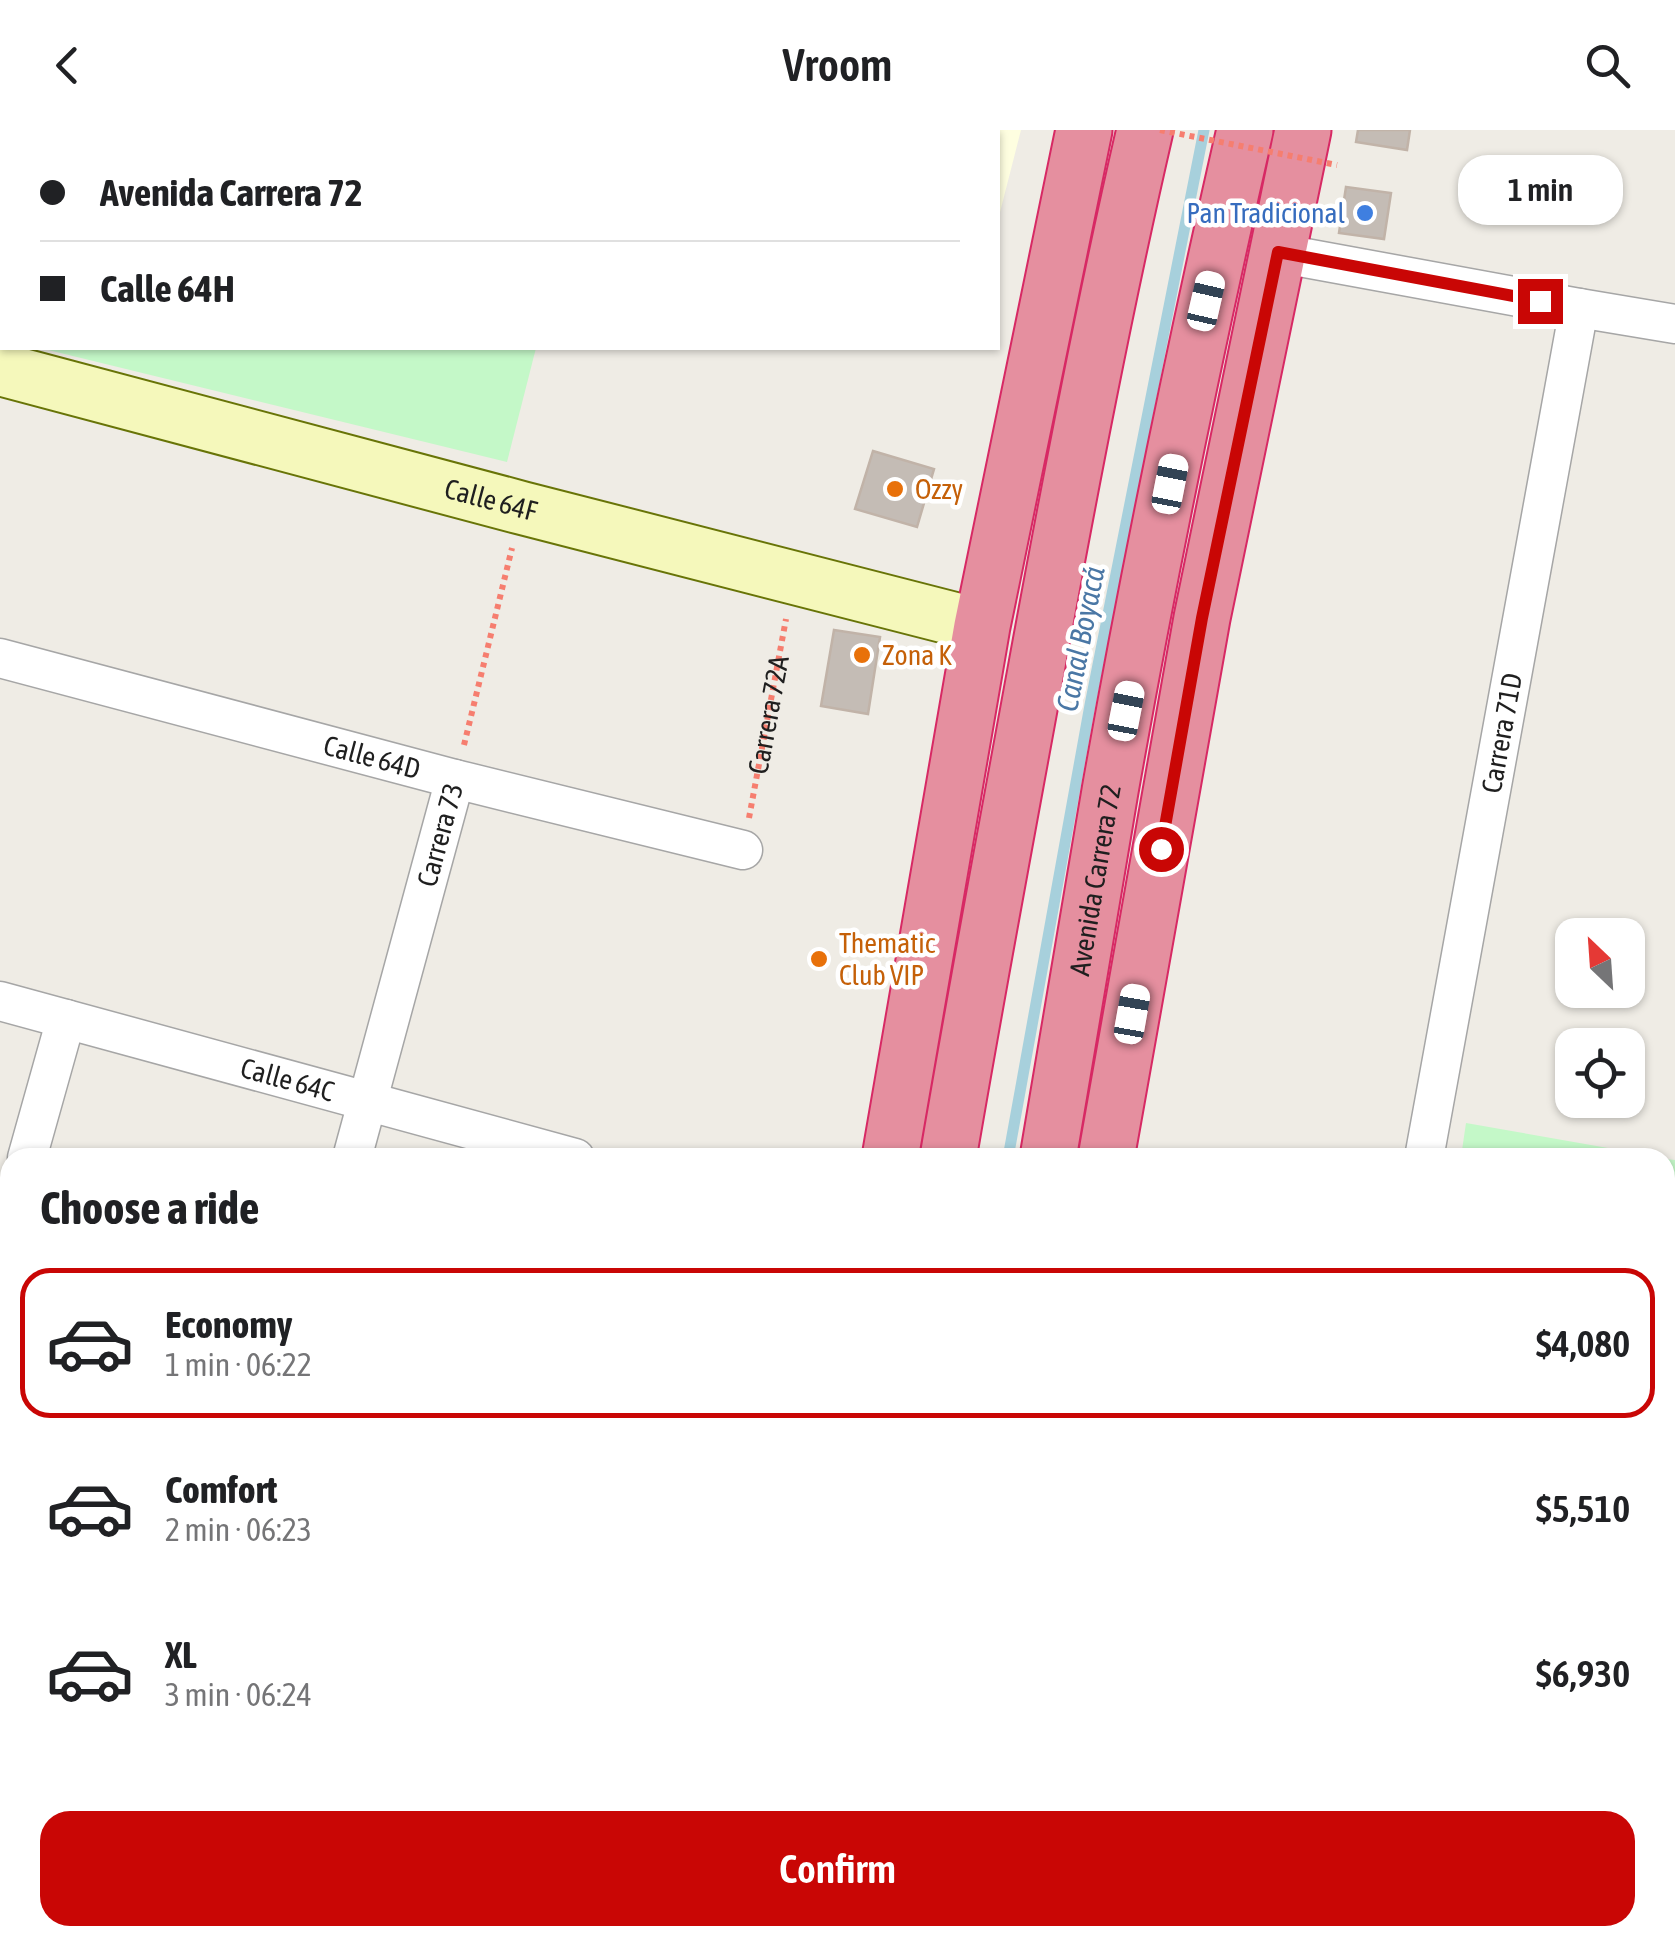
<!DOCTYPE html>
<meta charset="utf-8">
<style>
body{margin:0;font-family:"Asap Condensed",sans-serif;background:#f6f6f6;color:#202124;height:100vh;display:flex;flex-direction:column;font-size:38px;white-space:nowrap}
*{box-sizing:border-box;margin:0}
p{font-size:32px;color:#757577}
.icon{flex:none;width:55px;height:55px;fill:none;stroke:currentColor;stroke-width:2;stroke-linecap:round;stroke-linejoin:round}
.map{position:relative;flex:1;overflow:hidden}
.side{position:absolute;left:0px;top:1018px;width:1675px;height:798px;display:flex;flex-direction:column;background:#fff;border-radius:30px 30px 0 0;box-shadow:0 2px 8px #0004}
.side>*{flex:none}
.guide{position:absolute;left:0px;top:0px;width:1000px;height:220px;box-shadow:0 2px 8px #0004;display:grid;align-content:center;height:220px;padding:0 40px;background:#fff}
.needle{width:65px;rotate:335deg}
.controls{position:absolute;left:1555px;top:788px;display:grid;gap:20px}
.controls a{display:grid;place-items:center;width:90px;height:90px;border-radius:20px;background:#fff;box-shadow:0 2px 8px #0004;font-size:50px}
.end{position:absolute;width:45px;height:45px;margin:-22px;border:12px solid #c90605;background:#fff;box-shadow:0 0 0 5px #fff}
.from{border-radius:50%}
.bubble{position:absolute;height:70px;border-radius:30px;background:#fff;box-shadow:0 2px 8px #0004;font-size:32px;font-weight:600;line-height:70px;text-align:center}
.car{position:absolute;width:30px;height:60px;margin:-30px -15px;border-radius:12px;box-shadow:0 0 8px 2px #0007;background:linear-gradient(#fff 24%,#345 0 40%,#fff 0 76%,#345 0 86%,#fff 0)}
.guide b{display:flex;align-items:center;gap:35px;height:95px;font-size:38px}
.guide b+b{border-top:2px solid #e0e0e0}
.guide i{width:25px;height:25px;background:#202124}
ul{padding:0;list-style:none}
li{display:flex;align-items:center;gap:30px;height:150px;margin:0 20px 15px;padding:0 20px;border:5px solid transparent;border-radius:30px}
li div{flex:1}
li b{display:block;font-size:38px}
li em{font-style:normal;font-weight:600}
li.current{border-color:#c90605}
li>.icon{width:90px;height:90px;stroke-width:1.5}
h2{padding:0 40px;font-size:45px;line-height:120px}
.primary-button{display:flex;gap:20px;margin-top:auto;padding:20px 40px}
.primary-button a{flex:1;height:115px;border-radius:30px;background:#c90605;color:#fff;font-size:40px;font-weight:600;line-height:115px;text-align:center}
header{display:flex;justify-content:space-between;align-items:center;height:130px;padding:0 40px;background:#fff;font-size:45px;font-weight:600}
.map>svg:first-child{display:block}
.residential{fill:#dddcdc}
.education{fill:#fefee0}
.park{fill:#c4f8c8}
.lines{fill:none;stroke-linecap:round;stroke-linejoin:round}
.stream{stroke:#a7d0dc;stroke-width:11}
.building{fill:#c4bcb5;stroke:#c1b3a8;stroke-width:2.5}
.street-casing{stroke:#a6a6a6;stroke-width:41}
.secondary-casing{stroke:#687407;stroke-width:56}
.highway-casing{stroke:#d72964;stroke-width:59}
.path{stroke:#f67e6f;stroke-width:6;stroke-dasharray:5 5;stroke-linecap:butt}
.street{stroke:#fff;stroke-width:38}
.secondary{stroke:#f5f8bb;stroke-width:52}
.highway{stroke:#e58f9f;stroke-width:55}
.path-bridge{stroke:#f67e6f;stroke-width:6;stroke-dasharray:5 5;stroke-linecap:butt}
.route{stroke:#c90605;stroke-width:12}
.shop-dot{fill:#3f7fe0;stroke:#fff;stroke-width:4}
.food-dot{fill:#e8710a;stroke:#fff;stroke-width:4}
.labels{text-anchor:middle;stroke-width:9;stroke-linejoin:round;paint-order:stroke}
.shop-label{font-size:28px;fill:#366cbe;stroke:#fff;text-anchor:end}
.food-label{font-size:28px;fill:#c56008;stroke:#fff;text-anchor:start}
.street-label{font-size:28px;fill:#1f1f1f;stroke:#fff}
.water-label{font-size:30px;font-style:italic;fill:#4a77a5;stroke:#fff}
</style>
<header><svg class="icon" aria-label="back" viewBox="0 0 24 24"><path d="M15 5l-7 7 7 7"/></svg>Vroom<svg class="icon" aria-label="search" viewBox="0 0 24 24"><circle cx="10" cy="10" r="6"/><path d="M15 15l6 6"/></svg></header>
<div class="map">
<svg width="1675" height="1814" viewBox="0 0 1675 1814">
<rect width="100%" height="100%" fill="#efece5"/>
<!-- residential -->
<path class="residential" d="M 1014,1805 L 1386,1805 L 1385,1814 L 1012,1814 Z"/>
<!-- education -->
<path class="education" d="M 712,0 L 1021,0 L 998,90 L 998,2 L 712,2 Z"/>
<!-- park -->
<g class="park">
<path d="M 0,0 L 591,0 L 591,2 L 2,2 L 2,208 L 0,208 Z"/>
<path d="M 40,218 L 536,218 L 507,332 Z"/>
<path d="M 1466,993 L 1659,1027 L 1461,1027 Z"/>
<path d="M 1665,1029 L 1675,1030 L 1675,1255 L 1665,1254 Z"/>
</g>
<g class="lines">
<!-- stream -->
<g class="stream">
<path d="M 1008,1028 L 1090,575 L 1204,0"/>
<path d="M 860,1814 L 862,1805"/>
</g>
</g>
<!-- building -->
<g class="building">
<path d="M 1358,0 L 1410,0 L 1407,20 L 1356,12 Z"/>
<path d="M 1346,57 L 1391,63 L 1384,109 L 1339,103 Z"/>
<path d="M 873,321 L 934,339 L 917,397 L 855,379 Z"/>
<path d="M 834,500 L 880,507 L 868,584 L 821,576 Z"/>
</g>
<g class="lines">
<defs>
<g id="street">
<path d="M 1278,123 L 1579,178 L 1675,194"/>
<path id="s2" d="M 0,528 L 455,649 L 743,720"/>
<path id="s3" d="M 0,871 L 575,1028"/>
<path d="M 27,1028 L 66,889"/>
<path id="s4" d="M 352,1028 L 455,649"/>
<path id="s5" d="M 1424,1028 L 1579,178"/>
<path d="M 0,1125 L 10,1089"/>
<path d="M 1665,1283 L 1675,1284"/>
<path d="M 1665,1558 L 1675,1560"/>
<path d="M 133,1814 L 136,1805"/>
<path d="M 447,1814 L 450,1805"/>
<path d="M 1423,1814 L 1425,1805"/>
</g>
<g id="secondary">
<path id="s6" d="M 0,239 L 522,378 L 982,496"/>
</g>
<g id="highway">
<path d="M 890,1028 L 982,496 L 1084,0"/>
<path d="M 948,1028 C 976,863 1007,699 1037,535 C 1070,356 1104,177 1145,0"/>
<path id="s7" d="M 1048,1028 C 1069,906 1089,783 1110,661 C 1149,440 1195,219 1245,0"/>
<path d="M 1106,1028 L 1202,488 L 1303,0"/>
<path d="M 759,1814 L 765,1805"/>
<path d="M 805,1814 L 807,1805"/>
<path d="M 905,1814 L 907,1805"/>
<path d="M 963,1814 L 965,1805"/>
</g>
</defs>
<!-- street casing -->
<use href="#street" class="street-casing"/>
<!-- secondary casing -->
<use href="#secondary" class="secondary-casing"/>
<!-- highway casing -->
<use href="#highway" class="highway-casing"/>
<!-- path -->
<g class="path">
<path d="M 464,615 L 512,418"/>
<path id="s1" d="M 749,688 L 786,489"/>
<path d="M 0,1472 L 10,1474"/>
</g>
<!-- street -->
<use href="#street" class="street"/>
<!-- secondary -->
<use href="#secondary" class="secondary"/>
<!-- highway -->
<use href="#highway" class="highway"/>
<!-- path-bridge -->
<path class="path-bridge" d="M 1160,0 L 1337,35"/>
</g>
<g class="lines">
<!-- route -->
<path class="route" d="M 1161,719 L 1202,488 L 1278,122 L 1540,171"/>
</g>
<!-- markers -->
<circle class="shop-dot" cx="1365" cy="83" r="10"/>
<g class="food-dot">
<circle cx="895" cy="359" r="10"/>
<circle cx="862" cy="525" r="10"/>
<circle cx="819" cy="829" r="10"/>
</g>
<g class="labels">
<!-- shop labels -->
<g class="shop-label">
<text x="1345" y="93">Pan Tradicional</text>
</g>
<!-- food labels -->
<g class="food-label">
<text x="915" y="369">Ozzy</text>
<text x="882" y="535">Zona K</text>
<text x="839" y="823">Thematic<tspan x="839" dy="32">Club VIP</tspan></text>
</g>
<!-- street labels -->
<g class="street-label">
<text dy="10" stroke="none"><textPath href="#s6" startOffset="508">Calle 64F</textPath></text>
<text dy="10" stroke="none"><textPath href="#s1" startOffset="105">Carrera 72A</textPath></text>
<text dy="10" stroke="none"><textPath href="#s5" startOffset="432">Carrera 71D</textPath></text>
<text dy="10" stroke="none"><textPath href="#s2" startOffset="385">Calle 64D</textPath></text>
<text dy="10" stroke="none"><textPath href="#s4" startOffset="335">Carrera 73</textPath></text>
<text dy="10" stroke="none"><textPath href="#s7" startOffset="282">Avenida Carrera 72</textPath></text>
<text dy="10" stroke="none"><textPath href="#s3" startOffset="298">Calle 64C</textPath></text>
</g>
<!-- water labels -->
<g class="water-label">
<text transform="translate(1081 509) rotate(-79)" y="10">Canal Boyacá</text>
</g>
</g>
</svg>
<div class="controls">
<a><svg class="needle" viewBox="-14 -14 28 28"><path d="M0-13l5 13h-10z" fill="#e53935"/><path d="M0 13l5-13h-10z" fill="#757577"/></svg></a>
<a><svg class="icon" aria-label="locate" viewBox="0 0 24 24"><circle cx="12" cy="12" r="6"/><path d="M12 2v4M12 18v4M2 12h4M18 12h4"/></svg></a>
</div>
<i class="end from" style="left:1161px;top:719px"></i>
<i class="end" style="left:1540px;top:171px"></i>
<div class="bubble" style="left:1458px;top:25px;width:165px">1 min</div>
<i class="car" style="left:1206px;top:171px;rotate:13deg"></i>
<i class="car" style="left:1170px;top:354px;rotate:11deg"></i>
<i class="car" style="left:1126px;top:581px;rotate:11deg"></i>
<i class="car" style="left:1132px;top:884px;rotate:10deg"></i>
<div class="guide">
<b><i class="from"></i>Avenida Carrera 72</b>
<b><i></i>Calle 64H</b>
</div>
<section class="side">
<h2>Choose a ride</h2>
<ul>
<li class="current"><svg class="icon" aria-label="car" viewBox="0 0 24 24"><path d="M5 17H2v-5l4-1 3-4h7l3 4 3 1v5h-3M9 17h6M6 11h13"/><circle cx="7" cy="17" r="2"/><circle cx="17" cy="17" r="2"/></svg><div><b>Economy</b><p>1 min · 06:22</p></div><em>$4,080</em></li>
<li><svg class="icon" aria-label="car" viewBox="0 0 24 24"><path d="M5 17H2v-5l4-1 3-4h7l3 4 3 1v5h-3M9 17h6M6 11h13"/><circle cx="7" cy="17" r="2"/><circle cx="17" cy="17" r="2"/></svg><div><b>Comfort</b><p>2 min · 06:23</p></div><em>$5,510</em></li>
<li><svg class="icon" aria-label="car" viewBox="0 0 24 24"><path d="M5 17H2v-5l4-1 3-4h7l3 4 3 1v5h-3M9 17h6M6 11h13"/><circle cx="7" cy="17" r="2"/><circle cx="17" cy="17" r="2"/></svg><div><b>XL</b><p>3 min · 06:24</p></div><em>$6,930</em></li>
</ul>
<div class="primary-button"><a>Confirm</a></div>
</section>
</div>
